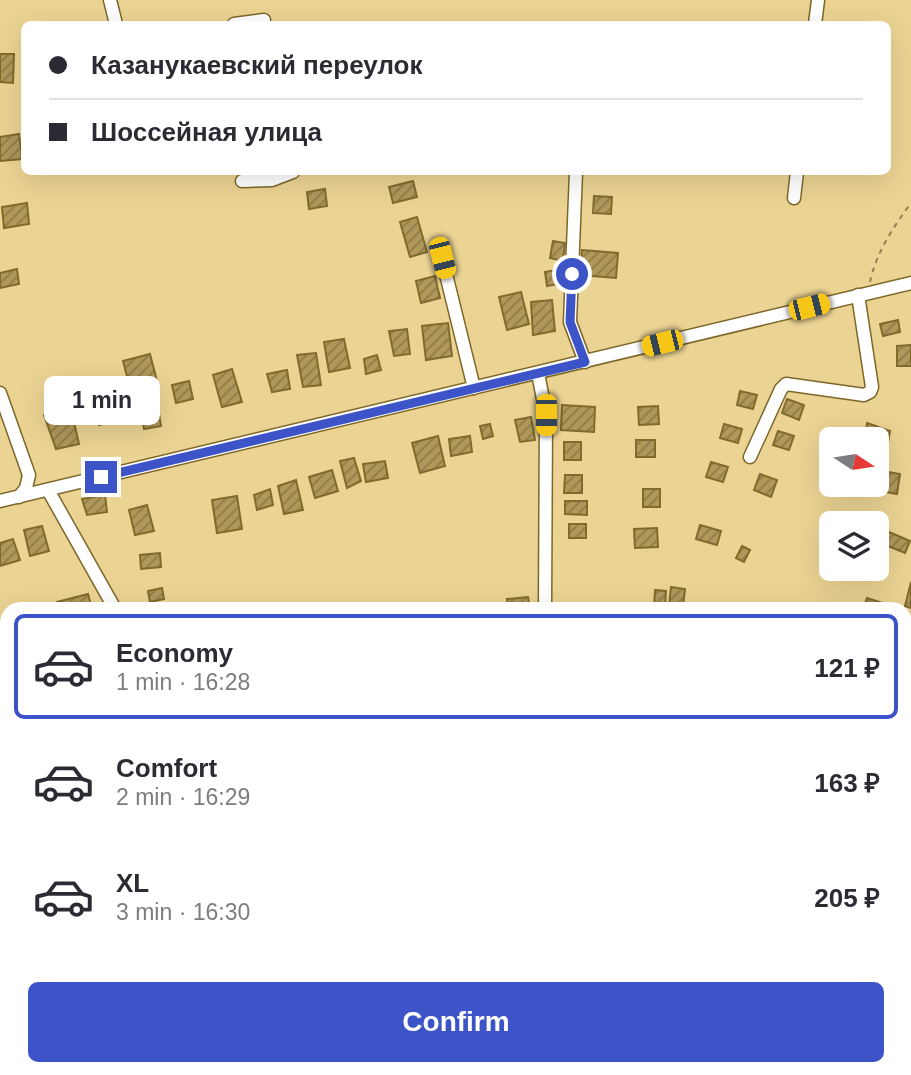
<!DOCTYPE html>
<meta charset="utf-8">
<style>
body{margin:0;font-family:Helvetica,sans-serif;background:#f7f7f7;color:#2b2b33;height:100vh;display:flex;flex-direction:column;font-size:26px;white-space:nowrap}
*{box-sizing:border-box;margin:0}
p{font-size:23px;color:#7c7c81}
.icon{flex:none;width:38px;height:38px;fill:none;stroke:currentColor;stroke-width:2;stroke-linecap:round;stroke-linejoin:round}
.map{position:relative;flex:1;overflow:hidden}
.drawer{position:absolute;left:0px;top:602px;width:912px;height:474px;display:flex;flex-direction:column;background:#fff;border-radius:21px 21px 0 0;box-shadow:0 7px 28px #0002}
.drawer>*{flex:none}
.guide{position:absolute;left:21px;top:21px;width:870px;height:154px;border-radius:10px;box-shadow:0 7px 28px #0002;display:grid;align-content:center;height:154px;padding:0 28px;background:#fff}
.needle{width:46px;rotate:102deg}
.controls{position:absolute;left:819px;top:427px;display:grid;gap:14px}
.controls a{display:grid;place-items:center;width:70px;height:70px;border-radius:10px;background:#fff;box-shadow:0 7px 28px #0002;font-size:35px}
.end{position:absolute;width:32px;height:32px;margin:-16px;border:9px solid #3c54c7;background:#fff;box-shadow:0 0 0 4px #fff}
.from{border-radius:50%}
.bubble{position:absolute;height:49px;border-radius:10px;background:#fff;box-shadow:0 7px 28px #0002;font-size:23px;font-weight:800;line-height:49px;text-align:center}
.car{position:absolute;width:21px;height:42px;margin:-21px -10px;border-radius:9px;box-shadow:0 0 5px 2px #0007;background:linear-gradient(#f5c518 24%,#345 0 40%,#f5c518 0 76%,#345 0 86%,#f5c518 0)}
.guide b{display:flex;align-items:center;gap:24px;height:66px;font-size:26px}
.guide b+b{border-top:2px solid #e1e1e2}
.guide i{width:18px;height:18px;background:#2b2b33}
ul{padding:12px 0 0;list-style:none}
li{display:flex;align-items:center;gap:21px;height:105px;margin:0 14px 10px;padding:0 14px;border:4px solid transparent;border-radius:10px}
li div{flex:1}
li b{display:block;font-size:26px}
li em{font-style:normal;font-weight:800}
li.active{border-color:#3c54c7}
li>.icon{width:63px;height:63px;stroke-width:1.5}
.primary-button{display:flex;gap:14px;margin-top:auto;padding:14px 28px}
.primary-button a{flex:1;height:80px;border-radius:10px;background:#3c54c7;color:#fff;font-size:28px;font-weight:800;line-height:80px;text-align:center}
.map>svg:first-child{display:block}
.building{fill:url(#building-hatch);stroke:#806a2c;stroke-width:2}
.lines{fill:none;stroke-linecap:round;stroke-linejoin:round}
.minor-casing{stroke:#7d6728;stroke-width:15}
.path{stroke:#918052;stroke-width:2;stroke-dasharray:5 5;stroke-linecap:butt}
.minor{stroke:#fff;stroke-width:12}
.route{stroke:#3c54c7;stroke-width:9}
</style>
<div class="map">
<svg width="911" height="1075" viewBox="0 0 911 1075">
<defs>
<pattern id="building-hatch" width="6" height="6" patternUnits="userSpaceOnUse" patternTransform="scale(1.75)"><rect width="6" height="6" fill="#af985a"/><path d="M-1 1l2-2M0 6l6-6M5 7l2-2" fill="none" stroke="#8e7b48"/></pattern>
</defs>
<rect width="100%" height="100%" fill="#ebd393"/>
<!-- building -->
<g class="building">
<path d="M 0,54 L 14,54 L 13,83 L 0,82 Z"/>
<path d="M 19,134 L 22,159 L 0,161 L 0,137 Z"/>
<path d="M 413,181 L 417,197 L 393,203 L 389,187 Z"/>
<path d="M 325,189 L 327,206 L 309,209 L 307,192 Z"/>
<path d="M 594,196 L 612,197 L 611,214 L 593,213 Z"/>
<path d="M 27,203 L 29,224 L 4,228 L 2,207 Z"/>
<path d="M 417,217 L 427,252 L 410,257 L 400,222 Z"/>
<path d="M 553,241 L 565,243 L 563,261 L 550,258 Z"/>
<path d="M 582,250 L 618,253 L 616,278 L 580,275 Z"/>
<path d="M 17,269 L 19,284 L 0,288 L 0,273 Z"/>
<path d="M 556,270 L 558,284 L 547,286 L 545,272 Z"/>
<path d="M 435,276 L 440,298 L 421,303 L 416,281 Z"/>
<path d="M 521,292 L 529,324 L 507,330 L 499,297 Z"/>
<path d="M 552,300 L 555,331 L 533,335 L 531,302 Z"/>
<path d="M 898,320 L 900,332 L 883,336 L 880,324 Z"/>
<path d="M 448,323 L 452,356 L 426,360 L 422,326 Z"/>
<path d="M 407,329 L 410,354 L 394,356 L 389,331 Z"/>
<path d="M 344,339 L 350,368 L 329,372 L 324,342 Z"/>
<path d="M 911,345 L 911,366 L 897,366 L 897,346 Z"/>
<path d="M 316,353 L 321,385 L 303,387 L 297,355 Z"/>
<path d="M 150,354 L 157,381 L 130,388 L 123,361 Z"/>
<path d="M 377,355 L 381,370 L 366,374 L 364,359 Z"/>
<path d="M 232,369 L 242,402 L 222,407 L 213,375 Z"/>
<path d="M 287,370 L 290,389 L 272,392 L 267,374 Z"/>
<path d="M 189,381 L 193,399 L 176,403 L 172,385 Z"/>
<path d="M 740,391 L 757,395 L 753,409 L 737,405 Z"/>
<path d="M 787,399 L 804,405 L 799,420 L 782,413 Z"/>
<path d="M 119,400 L 123,419 L 99,425 L 94,405 Z"/>
<path d="M 157,401 L 161,426 L 144,429 L 139,405 Z"/>
<path d="M 562,405 L 595,407 L 594,432 L 561,430 Z"/>
<path d="M 658,406 L 659,424 L 639,425 L 638,407 Z"/>
<path d="M 71,409 L 79,444 L 56,449 L 44,415 Z"/>
<path d="M 531,417 L 535,440 L 520,442 L 515,420 Z"/>
<path d="M 867,423 L 890,431 L 887,449 L 877,447 L 877,439 L 865,439 Z"/>
<path d="M 490,424 L 493,436 L 483,439 L 480,426 Z"/>
<path d="M 724,424 L 742,429 L 738,443 L 720,438 Z"/>
<path d="M 778,431 L 794,436 L 789,450 L 773,445 Z"/>
<path d="M 438,436 L 445,466 L 420,473 L 412,443 Z"/>
<path d="M 470,436 L 472,452 L 451,456 L 449,439 Z"/>
<rect x="636" y="440" width="19" height="17"/>
<rect x="564" y="442" width="17" height="18"/>
<path d="M 354,458 L 361,481 L 347,488 L 340,461 Z"/>
<path d="M 385,461 L 388,478 L 366,482 L 363,464 Z"/>
<path d="M 711,462 L 728,467 L 723,482 L 706,477 Z"/>
<path d="M 332,470 L 338,491 L 315,498 L 309,477 Z"/>
<path d="M 877,470 L 900,474 L 897,494 L 864,488 L 865,485 L 877,485 Z"/>
<path d="M 760,474 L 777,480 L 771,497 L 754,490 Z"/>
<path d="M 565,475 L 582,475 L 582,493 L 564,493 Z"/>
<path d="M 296,480 L 303,510 L 284,514 L 278,486 Z"/>
<path d="M 270,489 L 273,505 L 257,510 L 254,495 Z"/>
<rect x="643" y="489" width="17" height="18"/>
<path d="M 105,495 L 107,512 L 87,515 L 82,499 Z"/>
<path d="M 237,496 L 242,529 L 217,533 L 212,500 Z"/>
<path d="M 565,501 L 587,501 L 587,515 L 565,514 Z"/>
<path d="M 147,505 L 154,531 L 135,535 L 129,510 Z"/>
<rect x="569" y="524" width="17" height="14"/>
<path d="M 700,525 L 721,531 L 717,545 L 696,539 Z"/>
<path d="M 42,526 L 49,551 L 30,556 L 24,530 Z"/>
<path d="M 657,528 L 658,547 L 635,548 L 634,529 Z"/>
<path d="M 889,532 L 910,541 L 905,553 L 883,544 Z"/>
<path d="M 13,539 L 20,560 L 0,566 L 0,543 Z"/>
<path d="M 742,546 L 750,550 L 744,562 L 736,558 Z"/>
<path d="M 160,553 L 161,567 L 141,569 L 140,555 Z"/>
<path d="M 911,582 L 911,608 L 905,606 Z"/>
<path d="M 671,587 L 685,589 L 683,606 L 669,605 Z"/>
<path d="M 162,588 L 164,599 L 150,602 L 148,591 Z"/>
<path d="M 655,590 L 666,591 L 665,607 L 654,607 Z"/>
<path d="M 88,594 L 92,609 L 59,609 L 57,602 Z"/>
<path d="M 528,597 L 530,609 L 508,609 L 507,599 Z"/>
<path d="M 867,598 L 882,603 L 880,609 L 863,609 Z"/>
<path d="M 905,843 L 911,846 L 911,872 L 905,869 Z"/>
<rect x="0" y="853" width="7" height="20"/>
<path d="M 0,901 L 7,901 L 7,931 L 0,932 Z"/>
<path d="M 908,916 L 911,916 L 911,945 L 905,943 L 905,928 Z"/>
<path d="M 232,1069 L 258,1069 L 264,1071 L 263,1075 L 230,1075 Z"/>
<path d="M 540,1069 L 555,1069 L 553,1075 L 538,1075 Z"/>
<path d="M 817,1069 L 836,1069 L 834,1075 L 816,1075 Z"/>
</g>
<g class="lines">
<defs>
<g id="minor">
<path d="M 110,0 L 116,24"/>
<path d="M 234,24 L 264,20"/>
<path d="M 815,24 L 818,0"/>
<path d="M 576,172 L 570,322 L 585,362"/>
<path d="M 242,181 L 272,180 L 293,172"/>
<path d="M 794,198 L 797,172"/>
<path d="M 442,258 L 474,388"/>
<path d="M 538,373 L 546,415 L 545,609"/>
<path d="M 0,393 L 29,475 L 26,488 L 19,497"/>
<path d="M 750,457 L 781,389 L 786,384 L 864,395 L 870,392 L 872,387 L 858,295"/>
<path d="M 48,490 L 115,609"/>
<path d="M 0,501 L 911,283"/>
<path d="M 905,676 L 911,673"/>
<path d="M 905,739 L 911,719"/>
<path d="M 0,838 L 7,837"/>
<path d="M 905,966 L 911,967"/>
<path d="M 485,1069 L 496,1075"/>
<path d="M 302,1075 L 304,1069"/>
<path d="M 792,1075 L 794,1069"/>
</g>
</defs>
<!-- minor casing -->
<use href="#minor" class="minor-casing"/>
<!-- path -->
<path class="path" d="M 870,282 C 876,253 894,226 911,203"/>
<!-- minor -->
<use href="#minor" class="minor"/>
</g>
<g class="lines">
<!-- route -->
<path class="route" d="M 101,477 L 585,362 L 570,322 L 572,274"/>
</g>
</svg>
<div class="controls">
<a><svg class="needle" viewBox="-14 -14 28 28"><path d="M0-13l5 13h-10z" fill="#e53935"/><path d="M0 13l5-13h-10z" fill="#7c7c81"/></svg></a>
<a><svg class="icon" aria-label="layers" viewBox="0 0 24 24"><path d="M12 4l9 5-9 5-9-5zM3 14l9 5 9-5"/></svg></a>
</div>
<i class="end from" style="left:572px;top:274px"></i>
<i class="end" style="left:101px;top:477px"></i>
<div class="bubble" style="left:44px;top:376px;width:116px">1 min</div>
<i class="car" style="left:442px;top:258px;rotate:166deg"></i>
<i class="car" style="left:809px;top:307px;rotate:76deg"></i>
<i class="car" style="left:662px;top:343px;rotate:256deg"></i>
<i class="car" style="left:546px;top:415px;rotate:180deg"></i>
<div class="guide">
<b><i class="from"></i>Казанукаевский переулок</b>
<b><i></i>Шоссейная улица</b>
</div>
<section class="drawer">
<ul>
<li class="active"><svg class="icon" aria-label="car" viewBox="0 0 24 24"><path d="M5 17H2v-5l4-1 3-4h7l3 4 3 1v5h-3M9 17h6M6 11h13"/><circle cx="7" cy="17" r="2"/><circle cx="17" cy="17" r="2"/></svg><div><b>Economy</b><p>1 min · 16:28</p></div><em>121 ₽</em></li>
<li><svg class="icon" aria-label="car" viewBox="0 0 24 24"><path d="M5 17H2v-5l4-1 3-4h7l3 4 3 1v5h-3M9 17h6M6 11h13"/><circle cx="7" cy="17" r="2"/><circle cx="17" cy="17" r="2"/></svg><div><b>Comfort</b><p>2 min · 16:29</p></div><em>163 ₽</em></li>
<li><svg class="icon" aria-label="car" viewBox="0 0 24 24"><path d="M5 17H2v-5l4-1 3-4h7l3 4 3 1v5h-3M9 17h6M6 11h13"/><circle cx="7" cy="17" r="2"/><circle cx="17" cy="17" r="2"/></svg><div><b>XL</b><p>3 min · 16:30</p></div><em>205 ₽</em></li>
</ul>
<div class="primary-button"><a>Confirm</a></div>
</section>
</div>
